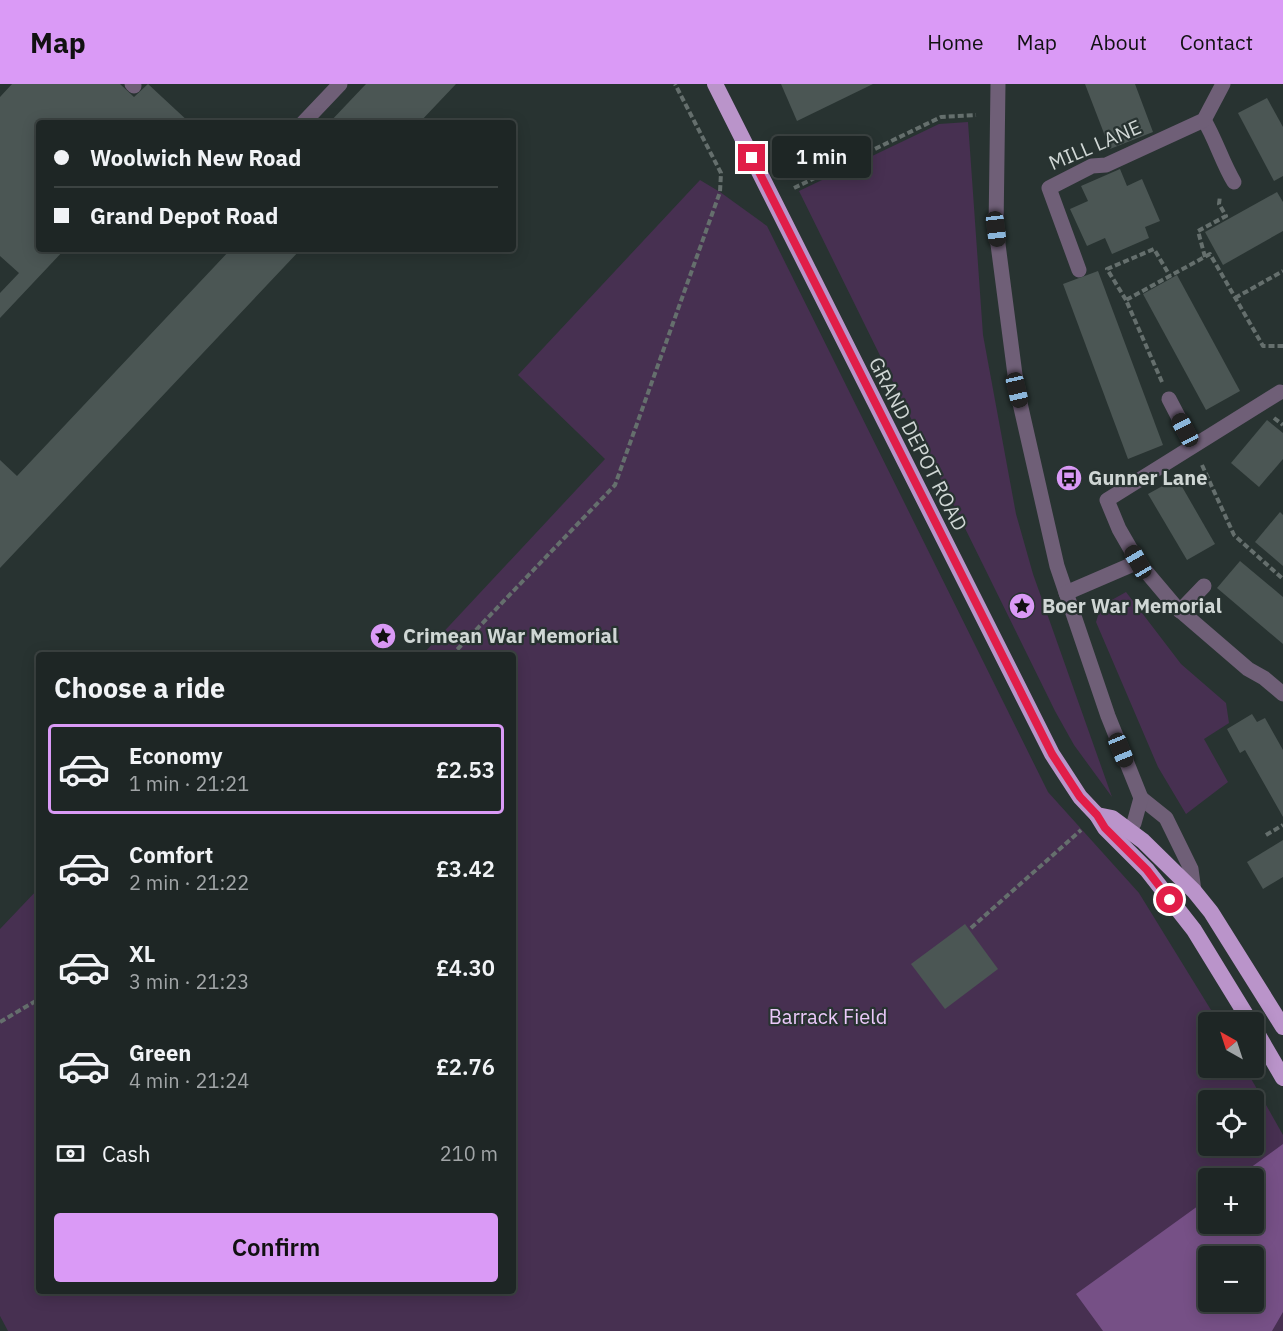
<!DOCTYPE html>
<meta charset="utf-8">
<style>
body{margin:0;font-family:"IBM Plex Sans",sans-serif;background:#2b3232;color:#f1f3f6;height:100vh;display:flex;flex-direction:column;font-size:22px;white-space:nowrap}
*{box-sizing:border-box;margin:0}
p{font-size:20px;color:#a1a5a7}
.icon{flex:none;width:33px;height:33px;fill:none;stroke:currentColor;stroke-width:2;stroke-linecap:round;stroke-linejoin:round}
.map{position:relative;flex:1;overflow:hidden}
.drawer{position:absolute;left:36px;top:568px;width:480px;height:642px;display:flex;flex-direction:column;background:#1e2625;border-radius:6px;box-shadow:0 3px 15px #0003,0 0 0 2px #3c4342}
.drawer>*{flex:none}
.top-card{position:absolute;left:36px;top:36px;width:480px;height:132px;border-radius:6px;box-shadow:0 3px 15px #0003,0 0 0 2px #3c4342;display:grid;align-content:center;height:132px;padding:0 18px;background:#1e2625}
.needle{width:39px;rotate:321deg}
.tools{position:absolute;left:1198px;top:928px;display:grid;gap:12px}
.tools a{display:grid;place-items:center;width:66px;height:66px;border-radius:6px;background:#1e2625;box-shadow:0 3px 15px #0003,0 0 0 2px #3c4342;font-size:30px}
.end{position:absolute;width:27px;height:27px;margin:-14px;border:8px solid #e11d48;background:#fff;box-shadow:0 0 0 3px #fff}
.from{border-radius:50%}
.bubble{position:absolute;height:42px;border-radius:6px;background:#1e2625;box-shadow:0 3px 15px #0003,0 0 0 2px #3c4342;font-size:20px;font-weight:600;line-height:42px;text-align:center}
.car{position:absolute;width:18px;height:36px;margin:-18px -9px;border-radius:8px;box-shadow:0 0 4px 2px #0007;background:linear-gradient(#222 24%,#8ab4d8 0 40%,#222 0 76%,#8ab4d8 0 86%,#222 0)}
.top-card b{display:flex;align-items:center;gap:21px;height:57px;font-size:22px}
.top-card b+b{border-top:2px solid #3c4342}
.top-card i{width:15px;height:15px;background:#f1f3f6}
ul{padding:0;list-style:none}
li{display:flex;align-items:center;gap:18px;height:90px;margin:0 12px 9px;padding:0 6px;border:3px solid transparent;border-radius:6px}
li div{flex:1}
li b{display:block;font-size:22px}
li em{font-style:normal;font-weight:600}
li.active{border-color:#da9af6}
li>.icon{width:54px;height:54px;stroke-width:1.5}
h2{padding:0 18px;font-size:27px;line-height:72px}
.pay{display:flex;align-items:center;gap:15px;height:66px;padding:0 18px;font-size:22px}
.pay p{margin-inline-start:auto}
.button{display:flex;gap:12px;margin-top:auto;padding:12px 18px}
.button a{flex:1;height:69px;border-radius:6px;background:#da9af6;color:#111;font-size:24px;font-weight:600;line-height:69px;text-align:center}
header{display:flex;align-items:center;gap:36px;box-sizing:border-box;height:84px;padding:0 30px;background:#da9af6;color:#111}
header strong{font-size:28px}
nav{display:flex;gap:33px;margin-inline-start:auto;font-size:21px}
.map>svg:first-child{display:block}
.green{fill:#473051;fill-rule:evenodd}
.forest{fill:#765086;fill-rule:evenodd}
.building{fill:#4b5654}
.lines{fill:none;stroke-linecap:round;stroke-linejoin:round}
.path{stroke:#656f6d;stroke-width:4;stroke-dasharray:6 3;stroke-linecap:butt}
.service{stroke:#6f5f77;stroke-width:15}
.minor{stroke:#6f5f77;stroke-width:15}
.trunk{stroke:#ba94ca;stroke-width:16}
.route{stroke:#e11d48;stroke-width:8}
.labels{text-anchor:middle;stroke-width:4.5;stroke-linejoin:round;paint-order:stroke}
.street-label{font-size:20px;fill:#d0d7d5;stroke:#283331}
.poi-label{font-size:20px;font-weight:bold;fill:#d0d7d5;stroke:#283331;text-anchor:start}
.park-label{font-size:20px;fill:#ebc9fa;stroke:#283331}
</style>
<header>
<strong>Map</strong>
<nav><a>Home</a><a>Map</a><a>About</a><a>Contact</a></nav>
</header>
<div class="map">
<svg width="1283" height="1247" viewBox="0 0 1283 1247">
<rect width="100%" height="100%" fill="#283331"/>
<!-- green -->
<g class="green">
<path d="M 968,38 L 983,251 L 1016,430 L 1033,490 L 1112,713 L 1074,661 L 1055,627 L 799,107 L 939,40 Z"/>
<path d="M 700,96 L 720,108 L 767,142 L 1048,708 L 1139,809 L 1219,939 L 1209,939 L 1209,984 L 1245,984 L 1283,1051 L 1283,1247 L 8,1247 L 0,1232 L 0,845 L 39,804 L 39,1208 L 513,1208 L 513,572 L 422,571 L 605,375 L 518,291 ZM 1209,1017 L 1254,1017 L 1254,1062 L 1209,1062 ZM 1209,1095 L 1254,1095 L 1254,1140 L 1209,1140 ZM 1209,1173 L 1254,1173 L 1254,1218 L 1209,1218 Z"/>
<path d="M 1126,508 L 1181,580 L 1226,619 L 1229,639 L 1204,655 L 1228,698 L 1186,730 L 1158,683 L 1096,538 L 1101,522 Z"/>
</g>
<!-- forest -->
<path class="forest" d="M 1283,1060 L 1283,1228 L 1272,1247 L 1103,1247 L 1076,1210 L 1209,1114 L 1209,1140 L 1254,1140 L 1254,1095 L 1235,1095 ZM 1209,1173 L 1254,1173 L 1254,1218 L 1209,1218 Z"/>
<!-- building -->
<g class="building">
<path d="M 12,0 L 120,0 L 134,13 L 148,0 L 190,39 L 39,39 L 39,165 L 65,165 L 0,234 L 0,209 L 19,189 L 0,172 L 0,13 Z"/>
<path d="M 366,0 L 456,0 L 419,39 L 329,39 Z"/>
<path d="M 781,0 L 873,0 L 797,37 Z"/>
<path d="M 1085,0 L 1135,0 L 1153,48 L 1110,65 Z"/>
<path d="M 1267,14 L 1283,43 L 1283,92 L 1274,97 L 1238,29 Z"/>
<path d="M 1120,85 L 1127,102 L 1142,95 L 1160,137 L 1145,143 L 1149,154 L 1112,170 L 1105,154 L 1087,162 L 1070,125 L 1088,117 L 1081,102 Z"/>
<path d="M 1277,108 L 1283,118 L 1283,147 L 1223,181 L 1205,148 Z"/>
<path d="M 231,165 L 301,165 L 0,484 L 0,376 L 17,392 Z"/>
<path d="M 1098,187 L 1163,361 L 1128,375 L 1063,200 Z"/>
<path d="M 1177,191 L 1240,307 L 1206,326 L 1143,210 Z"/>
<path d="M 1267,336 L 1283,349 L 1283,375 L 1259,403 L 1231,379 Z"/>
<path d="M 1177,394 L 1215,460 L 1187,476 L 1148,410 Z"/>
<path d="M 1280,428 L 1283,431 L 1283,482 L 1255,458 Z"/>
<path d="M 1240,477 L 1283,513 L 1283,560 L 1217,504 Z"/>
<path d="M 1252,630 L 1257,638 L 1265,634 L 1283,666 L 1283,733 L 1245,666 L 1240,669 L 1227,645 Z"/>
<path d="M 1283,756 L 1283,793 L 1263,805 L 1247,778 Z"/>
<path d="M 965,840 L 998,885 L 945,925 L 911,880 Z"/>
</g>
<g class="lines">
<!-- path -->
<g class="path">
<path d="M 794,104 L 941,33 L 976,31"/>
<path d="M 1205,173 L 1198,147 L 1226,132 L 1219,120 L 1220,112"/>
<path d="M 1235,214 L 1283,187"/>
<path d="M 1126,216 L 1107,185 L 1154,165 L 1170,192"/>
<path d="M 1162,298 L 1126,216 L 1210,170 L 1263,262 L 1283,262"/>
<path d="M 1274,334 L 1283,341"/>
<path d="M 1202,381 L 1234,451 L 1283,495"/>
<path d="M 451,572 L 615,401 L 720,108 L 721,89 L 675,0"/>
<path d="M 1266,751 L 1283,741"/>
<path d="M 971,844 L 1081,746"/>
<path d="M 0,938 L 39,915"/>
</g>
<!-- service -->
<g class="service">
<path d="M 132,0 L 134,2"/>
<path d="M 303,39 L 340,0"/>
<path d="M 1180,527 L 1204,502"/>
<path d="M 1141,714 L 1166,734 L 1191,785 L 1194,807"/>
</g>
<!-- minor -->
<g class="minor">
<path d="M 998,0 L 996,145 L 1017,306 L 1057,482 L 1108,632 L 1141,714 L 1134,739 L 1123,755"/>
<path d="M 1204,36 C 1216,56 1222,78 1234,98"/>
<path d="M 1079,186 L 1049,104 L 1092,82 L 1106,81 L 1204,36 L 1223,0"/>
<path d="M 1280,308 L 1107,416 L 1119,445 L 1138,478 L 1176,523 L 1248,585 L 1264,594 L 1283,610"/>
<path d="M 1169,315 L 1193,361"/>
<path d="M 1066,509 L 1138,478"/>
</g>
<!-- trunk -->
<g class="trunk">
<path d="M 715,0 L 1052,670 L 1080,713 L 1097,731 L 1105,744 L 1147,786 L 1194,846 L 1251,939"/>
<path d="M 1097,731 L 1112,734 L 1143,757 L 1194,807 L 1211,828 L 1283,943"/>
<path d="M 1254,944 L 1283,994"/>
</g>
</g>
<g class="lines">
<!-- route -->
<path class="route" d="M 752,74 L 1052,670 L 1080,713 L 1097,731 L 1105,744 L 1147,786 L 1170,816"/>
</g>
<!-- icons -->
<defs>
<symbol id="bus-disc" viewBox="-11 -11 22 22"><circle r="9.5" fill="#da9af6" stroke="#283331"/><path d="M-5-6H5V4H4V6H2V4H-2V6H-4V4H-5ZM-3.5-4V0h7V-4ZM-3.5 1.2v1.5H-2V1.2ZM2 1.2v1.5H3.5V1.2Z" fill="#111"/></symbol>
<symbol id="sight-disc" viewBox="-11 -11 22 22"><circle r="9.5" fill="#da9af6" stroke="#283331"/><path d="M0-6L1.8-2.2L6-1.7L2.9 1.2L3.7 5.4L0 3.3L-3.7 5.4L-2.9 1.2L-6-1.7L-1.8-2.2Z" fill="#111"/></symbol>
</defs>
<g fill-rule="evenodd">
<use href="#bus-disc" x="1054" y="379" width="30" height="30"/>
<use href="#sight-disc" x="1007" y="507" width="30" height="30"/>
<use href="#sight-disc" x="368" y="537" width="30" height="30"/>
</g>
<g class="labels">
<!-- street labels -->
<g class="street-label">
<text transform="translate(1095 61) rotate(-23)" y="7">MILL LANE</text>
<text transform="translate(918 360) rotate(63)" y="7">GRAND DEPOT ROAD</text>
</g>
<!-- poi labels -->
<g class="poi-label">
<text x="1088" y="401">Gunner Lane</text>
<text x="1042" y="529">Boer War Memorial</text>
<text x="403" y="559">Crimean War Memorial</text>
</g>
<!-- park labels -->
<g class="park-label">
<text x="828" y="940">Barrack Field</text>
</g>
</g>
</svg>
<div class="tools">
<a><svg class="needle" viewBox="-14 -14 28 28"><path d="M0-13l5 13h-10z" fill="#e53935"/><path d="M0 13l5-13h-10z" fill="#a1a5a7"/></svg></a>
<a><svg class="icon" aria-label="locate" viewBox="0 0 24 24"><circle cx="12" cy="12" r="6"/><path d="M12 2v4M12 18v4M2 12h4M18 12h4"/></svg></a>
<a>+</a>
<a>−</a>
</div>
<i class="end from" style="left:1170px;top:816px"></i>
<i class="end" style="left:752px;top:74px"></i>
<div class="bubble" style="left:772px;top:52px;width:99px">1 min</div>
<i class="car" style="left:996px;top:145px;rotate:173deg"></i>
<i class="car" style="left:1017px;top:306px;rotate:167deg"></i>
<i class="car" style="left:1185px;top:346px;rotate:332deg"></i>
<i class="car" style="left:1138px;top:478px;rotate:330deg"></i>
<i class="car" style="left:1121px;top:666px;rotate:158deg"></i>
<div class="top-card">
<b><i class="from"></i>Woolwich New Road</b>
<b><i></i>Grand Depot Road</b>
</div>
<section class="drawer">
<h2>Choose a ride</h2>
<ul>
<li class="active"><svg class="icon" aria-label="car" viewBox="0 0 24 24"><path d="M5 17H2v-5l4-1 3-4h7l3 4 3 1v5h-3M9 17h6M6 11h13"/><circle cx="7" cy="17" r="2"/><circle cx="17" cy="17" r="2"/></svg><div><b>Economy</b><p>1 min · 21:21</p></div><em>£2.53</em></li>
<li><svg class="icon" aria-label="car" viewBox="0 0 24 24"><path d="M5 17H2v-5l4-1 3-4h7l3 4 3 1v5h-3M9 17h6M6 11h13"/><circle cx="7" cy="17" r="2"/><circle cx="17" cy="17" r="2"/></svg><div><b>Comfort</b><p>2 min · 21:22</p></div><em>£3.42</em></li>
<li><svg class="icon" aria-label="car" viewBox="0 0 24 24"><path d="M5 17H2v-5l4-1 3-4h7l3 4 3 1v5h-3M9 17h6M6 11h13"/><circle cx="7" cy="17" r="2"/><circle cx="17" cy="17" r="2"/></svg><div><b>XL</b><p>3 min · 21:23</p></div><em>£4.30</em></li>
<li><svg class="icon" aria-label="car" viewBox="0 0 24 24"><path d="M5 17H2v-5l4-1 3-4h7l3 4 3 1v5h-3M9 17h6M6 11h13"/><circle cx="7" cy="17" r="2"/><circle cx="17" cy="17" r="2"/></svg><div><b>Green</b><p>4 min · 21:24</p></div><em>£2.76</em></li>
</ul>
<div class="pay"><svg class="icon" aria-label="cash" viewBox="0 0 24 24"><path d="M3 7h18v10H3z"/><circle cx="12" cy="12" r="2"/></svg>Cash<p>210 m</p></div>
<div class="button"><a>Confirm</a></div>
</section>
</div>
